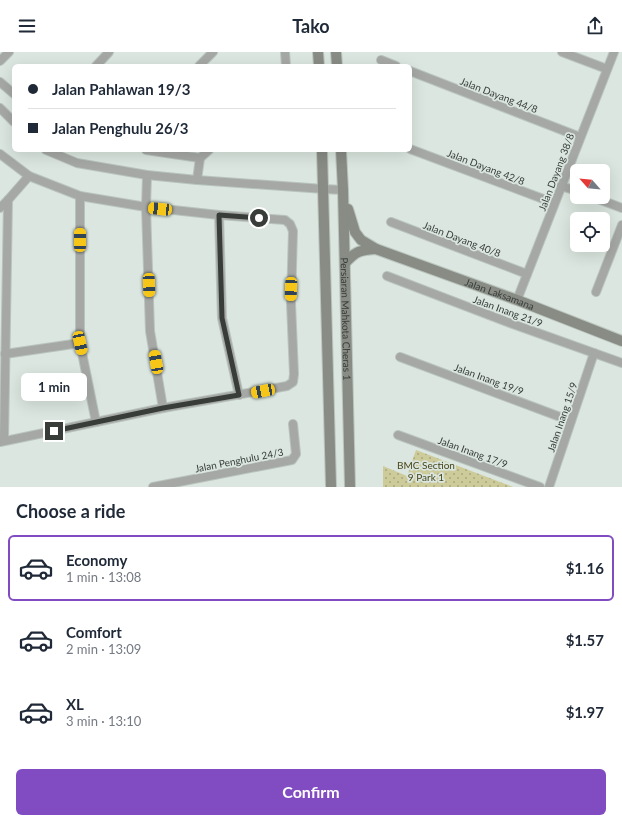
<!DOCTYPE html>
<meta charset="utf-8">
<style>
body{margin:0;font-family:Lato,sans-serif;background:#f6f6f7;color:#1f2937;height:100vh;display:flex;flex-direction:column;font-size:15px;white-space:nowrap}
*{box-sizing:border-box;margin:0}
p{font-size:13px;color:#747a83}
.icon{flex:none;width:22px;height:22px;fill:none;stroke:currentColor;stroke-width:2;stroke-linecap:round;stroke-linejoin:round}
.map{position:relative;height:435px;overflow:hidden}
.details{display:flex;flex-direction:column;background:#fff;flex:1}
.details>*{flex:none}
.banner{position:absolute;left:12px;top:12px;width:400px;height:88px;border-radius:6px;box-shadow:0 4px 16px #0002;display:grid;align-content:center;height:88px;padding:0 16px;background:#fff}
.needle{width:26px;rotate:297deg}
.controls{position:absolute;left:570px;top:112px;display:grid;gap:8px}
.controls a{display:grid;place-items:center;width:40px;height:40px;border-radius:6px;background:#fff;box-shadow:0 4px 16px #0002;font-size:20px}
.end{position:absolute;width:18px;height:18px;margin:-9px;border:5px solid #383d3a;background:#fff;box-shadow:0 0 0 2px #fff}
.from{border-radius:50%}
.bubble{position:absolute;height:28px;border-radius:6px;background:#fff;box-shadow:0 4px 16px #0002;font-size:13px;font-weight:700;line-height:28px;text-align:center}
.car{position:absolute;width:12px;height:24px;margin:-12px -6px;border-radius:5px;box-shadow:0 0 3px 1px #0007;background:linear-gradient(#f5c518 24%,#345 0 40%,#f5c518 0 76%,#345 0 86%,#f5c518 0)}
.banner b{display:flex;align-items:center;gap:14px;height:38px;font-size:15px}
.banner b+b{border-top:1px solid #e0e1e3}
.banner i{width:10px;height:10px;background:#1f2937}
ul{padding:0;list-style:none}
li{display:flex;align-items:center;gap:12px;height:66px;margin:0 8px 6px;padding:0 8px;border:2px solid transparent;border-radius:6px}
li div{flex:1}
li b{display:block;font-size:15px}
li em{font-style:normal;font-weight:700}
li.selected{border-color:#814bc2}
li>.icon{width:36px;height:36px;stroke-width:1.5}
h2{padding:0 16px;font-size:18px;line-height:48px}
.cta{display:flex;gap:8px;margin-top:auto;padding:8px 16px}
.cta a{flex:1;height:46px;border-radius:6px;background:#814bc2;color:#fff;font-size:16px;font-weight:700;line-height:46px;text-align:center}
header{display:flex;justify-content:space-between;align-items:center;height:52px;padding:0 16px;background:#fff;font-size:18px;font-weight:700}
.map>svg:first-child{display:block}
.park{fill:url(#park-dots)}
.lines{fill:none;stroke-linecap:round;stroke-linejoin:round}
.street-casing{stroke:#bac4be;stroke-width:10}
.secondary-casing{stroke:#bac4be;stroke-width:12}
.street{stroke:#a5a8a4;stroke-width:8}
.secondary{stroke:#888c85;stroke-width:10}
.route{stroke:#383d3a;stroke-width:5}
.labels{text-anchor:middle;stroke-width:3.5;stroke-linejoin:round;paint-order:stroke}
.street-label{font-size:10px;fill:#383d3a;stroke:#dae6df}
.park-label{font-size:10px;fill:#484518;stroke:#dae6df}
</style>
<header><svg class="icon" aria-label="menu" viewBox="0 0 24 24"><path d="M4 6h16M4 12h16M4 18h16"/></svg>Tako<svg class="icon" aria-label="share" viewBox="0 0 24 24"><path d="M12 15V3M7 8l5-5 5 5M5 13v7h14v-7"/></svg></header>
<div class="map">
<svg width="622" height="435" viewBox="0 0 622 435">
<defs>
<pattern id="park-dots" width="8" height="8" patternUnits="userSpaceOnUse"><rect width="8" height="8" fill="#cecb9a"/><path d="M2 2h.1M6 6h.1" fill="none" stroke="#a8a67f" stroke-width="1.8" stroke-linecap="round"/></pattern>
</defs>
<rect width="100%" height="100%" fill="#dae6df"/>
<!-- park -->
<path class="park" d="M 416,398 L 513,435 L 383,435 L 383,414 L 407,424 Z"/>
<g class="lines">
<defs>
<g id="street">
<path d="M 285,0 L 286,14"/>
<path d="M 562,0 L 607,17"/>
<path d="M 381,8 L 396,14"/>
<path d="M 0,9 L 9,0"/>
<path d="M 96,14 L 109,0"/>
<path d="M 199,14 L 213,0"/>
<path d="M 410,19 L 580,85"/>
<path d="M 0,30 L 14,42"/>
<path d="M 0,56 L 14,70"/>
<path d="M 410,97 L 554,151"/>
<path d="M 46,98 L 77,111 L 147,123 L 197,128 L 324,137 L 343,138"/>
<path d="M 146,98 L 200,106"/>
<path d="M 0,102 L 29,124 L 80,144 L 146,155 L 219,163 L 285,168 L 290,172 L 293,179 L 291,251 L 294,322 L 293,330 L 287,334 L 163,356 L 0,390"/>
<path d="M 200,106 L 209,98"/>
<path d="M 147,123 L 146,155 L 150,279 L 163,356"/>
<path d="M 197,128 L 200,106"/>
<path d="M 561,134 L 577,139"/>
<path d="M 80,144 L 80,291 L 96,370"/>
<path d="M 593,145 L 622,156"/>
<path d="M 0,156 L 8,148 L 29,124"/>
<path d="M 219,163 L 222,266 L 239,343"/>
<path d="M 391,170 L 527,222"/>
<path d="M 387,224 L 510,271 L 622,311"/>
<path d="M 596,240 L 622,173"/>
<path d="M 517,248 L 614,0"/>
<path d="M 5,302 L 80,291"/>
<path d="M 400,305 L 571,369"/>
<path d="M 398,383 L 540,435"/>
<path d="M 4,388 L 8,148"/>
<path d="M 153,435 L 292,408 L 296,402 L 293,372"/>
<path d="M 549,435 L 594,301"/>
</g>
<g id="secondary">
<path d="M 318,0 L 319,14"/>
<path d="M 336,0 L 337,14"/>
<path d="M 322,98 L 331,435"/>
<path id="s1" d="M 341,98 L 343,138 L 350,435"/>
<path id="s2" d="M 348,157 L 355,180 L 361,188 L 376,197 L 517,248 L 622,289"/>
<path d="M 345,211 C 356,199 360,198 376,197"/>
</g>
</defs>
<!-- street casing -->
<use href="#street" class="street-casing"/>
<!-- secondary casing -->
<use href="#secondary" class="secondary-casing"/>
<!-- street -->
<use href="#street" class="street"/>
<!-- secondary -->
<use href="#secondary" class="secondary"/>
</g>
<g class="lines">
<!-- route -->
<path class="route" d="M 54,379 L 163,356 L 239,343 L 222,266 L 219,163 L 259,166"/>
</g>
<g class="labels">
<!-- street labels -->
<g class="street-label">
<text transform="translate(499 43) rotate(21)" y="4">Jalan Dayang 44/8</text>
<text transform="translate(486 115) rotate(21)" y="4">Jalan Dayang 42/8</text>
<text transform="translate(556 120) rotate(-69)" y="4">Jalan Dayang 38/8</text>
<text transform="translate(462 187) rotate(21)" y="4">Jalan Dayang 40/8</text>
<text dy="4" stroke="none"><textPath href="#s2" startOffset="183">Jalan Laksamana</textPath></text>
<text transform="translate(508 259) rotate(20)" y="4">Jalan Inang 21/9</text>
<text dy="4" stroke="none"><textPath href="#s1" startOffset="169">Persiaran Mahkota Cheras 1</textPath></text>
<text transform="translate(489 327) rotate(20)" y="4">Jalan Inang 19/9</text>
<text transform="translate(562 365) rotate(-71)" y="4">Jalan Inang 15/9</text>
<text transform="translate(473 400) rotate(20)" y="4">Jalan Inang 17/9</text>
<text transform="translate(239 408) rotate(-11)" y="4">Jalan Penghulu 24/3</text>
</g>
<!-- park labels -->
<g class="park-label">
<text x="426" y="417">BMC Section<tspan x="426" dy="12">9 Park 1</tspan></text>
</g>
</g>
</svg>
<div class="controls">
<a><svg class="needle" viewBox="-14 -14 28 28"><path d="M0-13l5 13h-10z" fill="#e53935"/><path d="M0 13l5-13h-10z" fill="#747a83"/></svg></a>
<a><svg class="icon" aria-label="locate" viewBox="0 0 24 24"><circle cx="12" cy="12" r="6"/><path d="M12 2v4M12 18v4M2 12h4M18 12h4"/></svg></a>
</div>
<i class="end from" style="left:259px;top:166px"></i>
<i class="end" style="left:54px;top:379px"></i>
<div class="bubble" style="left:21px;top:321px;width:66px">1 min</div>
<i class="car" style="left:160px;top:157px;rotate:276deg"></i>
<i class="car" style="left:80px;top:188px;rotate:0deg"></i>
<i class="car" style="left:149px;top:233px;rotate:178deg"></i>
<i class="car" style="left:291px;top:237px;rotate:182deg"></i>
<i class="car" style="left:80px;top:291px;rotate:168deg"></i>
<i class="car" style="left:156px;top:310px;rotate:350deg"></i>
<i class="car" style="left:263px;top:339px;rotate:259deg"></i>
<div class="banner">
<b><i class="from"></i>Jalan Pahlawan 19/3</b>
<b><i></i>Jalan Penghulu 26/3</b>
</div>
</div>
<section class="details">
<h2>Choose a ride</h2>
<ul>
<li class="selected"><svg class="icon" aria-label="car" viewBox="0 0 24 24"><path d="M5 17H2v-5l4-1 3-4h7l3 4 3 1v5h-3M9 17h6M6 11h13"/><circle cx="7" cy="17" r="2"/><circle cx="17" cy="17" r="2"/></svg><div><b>Economy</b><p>1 min · 13:08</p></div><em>$1.16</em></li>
<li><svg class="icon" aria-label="car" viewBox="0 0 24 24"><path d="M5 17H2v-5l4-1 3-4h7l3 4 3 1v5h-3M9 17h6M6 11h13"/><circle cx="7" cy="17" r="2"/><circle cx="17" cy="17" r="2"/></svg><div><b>Comfort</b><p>2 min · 13:09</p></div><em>$1.57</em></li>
<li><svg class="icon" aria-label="car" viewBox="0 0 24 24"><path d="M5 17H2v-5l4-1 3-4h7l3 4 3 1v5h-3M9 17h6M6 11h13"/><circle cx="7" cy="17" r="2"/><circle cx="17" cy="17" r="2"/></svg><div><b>XL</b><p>3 min · 13:10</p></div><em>$1.97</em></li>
</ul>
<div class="cta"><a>Confirm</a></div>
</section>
